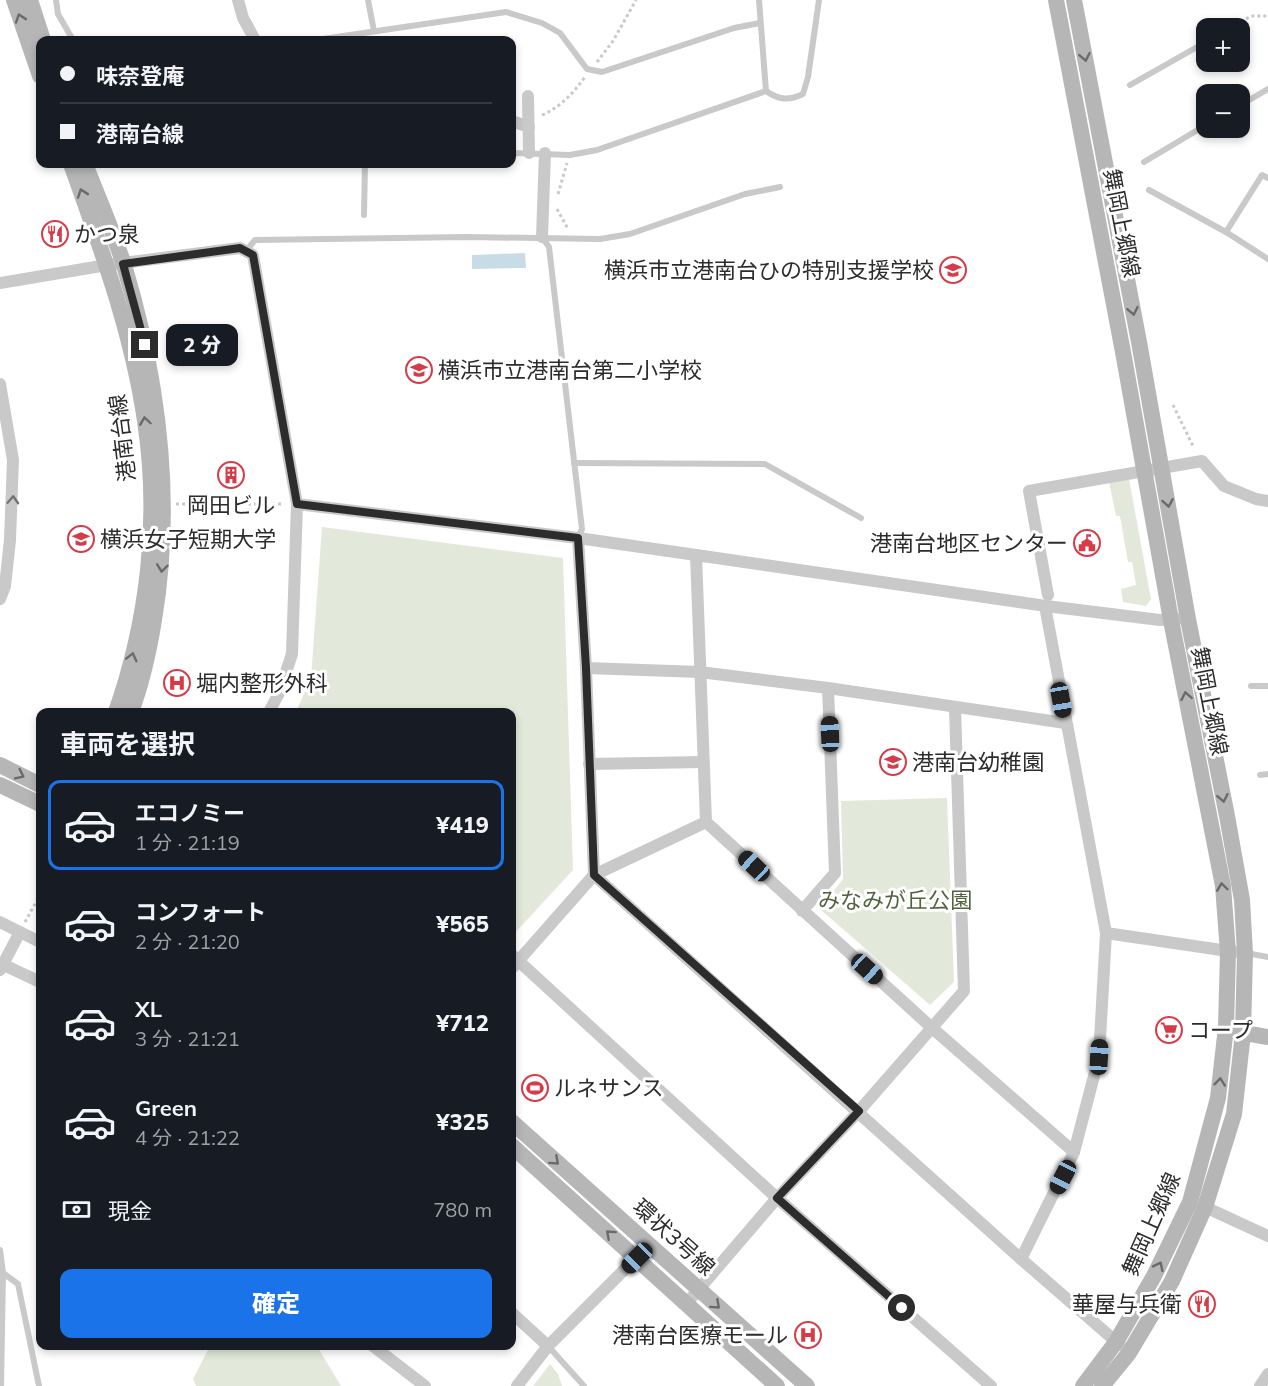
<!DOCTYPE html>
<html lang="ja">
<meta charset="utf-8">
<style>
body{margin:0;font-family:Mulish,"Noto Sans JP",sans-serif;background:#20242c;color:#f1f3f6;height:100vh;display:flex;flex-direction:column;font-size:22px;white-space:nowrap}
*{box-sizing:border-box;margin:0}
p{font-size:20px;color:#9ea1a6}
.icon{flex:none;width:33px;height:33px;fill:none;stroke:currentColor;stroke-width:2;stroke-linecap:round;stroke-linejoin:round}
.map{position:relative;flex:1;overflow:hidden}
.drawer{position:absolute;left:36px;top:708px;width:480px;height:642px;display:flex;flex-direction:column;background:#171b24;border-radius:12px;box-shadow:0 3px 9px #0003}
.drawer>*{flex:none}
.banner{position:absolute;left:36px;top:36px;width:480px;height:132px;border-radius:12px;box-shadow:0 3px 9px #0003;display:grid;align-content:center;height:132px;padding:0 24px;background:#171b24}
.tools{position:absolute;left:1196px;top:18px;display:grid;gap:12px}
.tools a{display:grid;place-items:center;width:54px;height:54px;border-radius:12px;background:#171b24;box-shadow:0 3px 9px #0003;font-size:30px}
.end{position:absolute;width:27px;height:27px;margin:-14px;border:8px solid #2c2c2c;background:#fff;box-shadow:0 0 0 3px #fff}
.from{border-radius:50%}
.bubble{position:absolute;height:42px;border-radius:12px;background:#171b24;box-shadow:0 3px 9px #0003;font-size:20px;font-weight:800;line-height:42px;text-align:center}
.car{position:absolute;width:18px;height:36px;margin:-18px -9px;border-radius:8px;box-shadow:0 0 4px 2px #0007;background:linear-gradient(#222 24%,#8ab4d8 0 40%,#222 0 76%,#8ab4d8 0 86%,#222 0)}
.banner b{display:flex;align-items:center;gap:21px;height:57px;font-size:22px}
.banner b+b{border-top:2px solid #363941}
.banner i{width:15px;height:15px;background:#f1f3f6}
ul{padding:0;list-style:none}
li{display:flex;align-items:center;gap:18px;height:90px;margin:0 12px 9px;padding:0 12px;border:3px solid transparent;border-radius:12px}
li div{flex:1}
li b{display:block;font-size:22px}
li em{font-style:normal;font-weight:800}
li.on{border-color:#1a73e8}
li>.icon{width:54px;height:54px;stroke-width:1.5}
h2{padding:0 24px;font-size:27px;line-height:72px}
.pay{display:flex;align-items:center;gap:15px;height:66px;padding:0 24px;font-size:22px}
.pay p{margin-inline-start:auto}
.primary-button{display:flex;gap:12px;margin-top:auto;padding:12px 24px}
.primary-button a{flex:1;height:69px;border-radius:12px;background:#1a73e8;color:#fff;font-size:24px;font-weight:800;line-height:69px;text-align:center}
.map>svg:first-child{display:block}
.green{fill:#e2e9da}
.water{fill:#c8dce8}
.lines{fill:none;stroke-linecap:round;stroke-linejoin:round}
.path{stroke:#c9c9c9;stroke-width:3;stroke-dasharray:3 3;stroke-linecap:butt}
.lane{stroke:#c9c9c9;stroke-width:6}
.street{stroke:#c9c9c9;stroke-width:12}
.secondary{stroke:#b6b6b6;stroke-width:16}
.oneway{stroke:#6a6a6a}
.oneway2{stroke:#737373}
.route{stroke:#2c2c2c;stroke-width:8}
.labels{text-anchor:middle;stroke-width:6;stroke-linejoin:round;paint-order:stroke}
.street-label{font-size:22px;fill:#2c2c2c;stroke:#fff}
.poi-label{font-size:22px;fill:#2c2c2c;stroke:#fff;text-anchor:start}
.park-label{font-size:22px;fill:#50643e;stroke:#fff}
</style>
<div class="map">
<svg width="1268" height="1386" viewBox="0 0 1268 1386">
<rect width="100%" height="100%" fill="#fff"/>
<!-- green -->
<g class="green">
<path d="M 1129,479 L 1151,599 L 1146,606 L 1123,602 L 1121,589 L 1136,585 L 1132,562 L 1128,562 L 1120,516 L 1116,516 L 1109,482 Z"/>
<path d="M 322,527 L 563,558 L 573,870 L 514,934 L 512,932 L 512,712 L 296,712 L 311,678 Z"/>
<path d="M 947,798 L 954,982 L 930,1005 L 820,909 L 843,879 L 841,801 Z"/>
<path d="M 210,1346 L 314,1346 L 318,1348 L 341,1386 L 196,1386 L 193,1379 Z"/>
<path d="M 550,1364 L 558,1374 L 562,1386 L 533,1386 Z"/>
</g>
<!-- water -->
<path class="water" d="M 525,253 L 526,268 L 472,269 L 472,255 Z"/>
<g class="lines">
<!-- path -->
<g class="path">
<path d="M 1241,22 L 1251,16 L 1268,16"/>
<path d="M 597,62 L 613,41 L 636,0"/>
<path d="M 542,115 C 561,107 573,93 585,77"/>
<path d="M 558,194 L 567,163"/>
<path d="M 557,209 L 568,229"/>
<path d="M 1173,405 L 1193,446"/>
<path d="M 176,504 L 284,504"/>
<path d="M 25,922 L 40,895"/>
</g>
<!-- lane -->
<g class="lane">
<path d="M 56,0 L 58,14 L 73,40"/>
<path d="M 368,0 L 374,31"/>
<path d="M 759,0 L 766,91 C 779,100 788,101 803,94 L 808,77 L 819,0"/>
<path d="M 1229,28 L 1234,25"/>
<path d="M 316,40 L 506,12 L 542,23 L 560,33 L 587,69 L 602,72 L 734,28 L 760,23"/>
<path d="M 1130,85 L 1206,42"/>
<path d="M 1239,106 L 1268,89"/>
<path d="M 512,153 L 570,155 L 597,150 L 766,91"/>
<path d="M 1144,162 L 1206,125"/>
<path d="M 1149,190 L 1226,232 L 1268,259"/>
<path d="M 364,215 L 365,164"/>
<path d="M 1226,232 L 1262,175 L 1268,178"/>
<path d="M 542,237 L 549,247 L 582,529 L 578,538"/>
<path d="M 246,251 L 255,240 L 468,237 L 600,239 L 630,234 L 745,194 L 780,187"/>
<path d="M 574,463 L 765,464 L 861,518"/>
<path d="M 1251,686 L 1268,686"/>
<path d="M 1260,775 L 1268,774"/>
<path d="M 1246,953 L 1268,957"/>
<path d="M 0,1250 L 3,1273 L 1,1386"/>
<path d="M 3,1273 L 18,1284 L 39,1386"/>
<path d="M 548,1346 L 584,1386"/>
</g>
<!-- street -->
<g class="street">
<path d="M 238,0 L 243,18 L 255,40"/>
<path d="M 528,96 L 529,153"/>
<path d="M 512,121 L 529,127"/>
<path d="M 542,237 L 545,153"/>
<path d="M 0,283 L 107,265 L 240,248 L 253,255 L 297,504"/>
<path d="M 0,384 L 13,460 L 10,540 L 5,586 L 0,599"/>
<path d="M 578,538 L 586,668 L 594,875 L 1021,1259"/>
<path d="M 1048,595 L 1029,491 L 1202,461 L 1224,486 L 1256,499 L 1268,501"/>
<path d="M 1045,606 L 1106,933 L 1099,1057 L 1074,1152 L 1021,1259 L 1120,1345"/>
<path d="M 586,668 L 700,672 L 828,688 L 1065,723"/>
<path d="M 269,712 L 279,693 L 292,654 L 297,504 L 578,538 L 696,555"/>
<path d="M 589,764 L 703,762"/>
<path d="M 706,822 L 931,1027 L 1074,1152"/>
<path d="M 802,911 L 835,873 L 828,688"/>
<path d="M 0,922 L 40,942"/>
<path d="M 1106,933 L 1235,952"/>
<path d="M 512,955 L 777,1198 L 991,1386"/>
<path d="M 4,965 L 40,982"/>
<path d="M 512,968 L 594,875 L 706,822 L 696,555 L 1046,606 L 1160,620 L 1178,619"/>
<path d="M 0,970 L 20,932"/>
<path d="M 1205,1207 L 1268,1236"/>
<path d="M 687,1303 L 777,1198 L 859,1111 L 964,991 L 955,708"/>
<path d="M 512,1313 L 548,1346"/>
<path d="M 373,1346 L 425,1386"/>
<path d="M 517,1386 L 548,1346 L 649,1245"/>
<path d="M 1260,1386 L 1268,1374"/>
</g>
<!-- secondary -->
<g class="secondary">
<path d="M 14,0 L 40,76"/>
<path d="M 30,0 L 43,40"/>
<path d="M 1056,0 L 1123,352 L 1171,620 L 1223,886 L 1228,952 L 1226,1027 L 1218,1098 L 1190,1202 L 1154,1276 L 1116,1342 L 1083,1386"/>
<path d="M 1074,0 L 1139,342 L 1188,619 L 1227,816 L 1242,900 L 1245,953 L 1243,1033 L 1234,1114 L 1205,1207 L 1172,1281 L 1129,1353 L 1102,1386"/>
<path d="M 71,164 C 101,248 132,332 145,421 C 160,519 148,620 116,712"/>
<path d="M 85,164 C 98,197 113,231 124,265 C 159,381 174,500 154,620 C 149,651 142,683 131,712"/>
<path d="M 0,765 L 40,785"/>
<path d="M 0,785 L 40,804"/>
<path d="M 1233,1031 L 1268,1037"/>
<path d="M 512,1122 L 807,1386"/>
<path d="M 512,1146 L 777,1386"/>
</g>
</g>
<!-- one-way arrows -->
<defs><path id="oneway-chevron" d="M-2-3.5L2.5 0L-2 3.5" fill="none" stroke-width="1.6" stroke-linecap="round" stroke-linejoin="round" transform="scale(1.5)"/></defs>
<g class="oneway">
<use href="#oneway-chevron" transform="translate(20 18) rotate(-109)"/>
<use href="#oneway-chevron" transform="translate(1085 57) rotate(79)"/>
<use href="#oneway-chevron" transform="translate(82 193) rotate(-109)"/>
<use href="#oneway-chevron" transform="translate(1133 311) rotate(79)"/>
<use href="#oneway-chevron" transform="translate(145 421) rotate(-98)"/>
<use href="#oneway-chevron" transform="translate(1168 503) rotate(80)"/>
<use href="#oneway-chevron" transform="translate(162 568) rotate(97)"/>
<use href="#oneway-chevron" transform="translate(132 657) rotate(-76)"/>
<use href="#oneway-chevron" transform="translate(1186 696) rotate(-101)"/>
<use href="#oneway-chevron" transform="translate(20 775) rotate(26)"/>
<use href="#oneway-chevron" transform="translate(1223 798) rotate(79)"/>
<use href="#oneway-chevron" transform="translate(1222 887) rotate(-98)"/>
<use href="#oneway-chevron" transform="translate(1220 1082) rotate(-84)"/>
<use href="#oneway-chevron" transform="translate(555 1161) rotate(42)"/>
<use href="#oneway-chevron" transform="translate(610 1234) rotate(-138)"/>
<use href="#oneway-chevron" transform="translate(1159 1266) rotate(-64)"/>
<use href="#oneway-chevron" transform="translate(716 1305) rotate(42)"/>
</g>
<use class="oneway2" href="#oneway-chevron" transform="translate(13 500) rotate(-87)"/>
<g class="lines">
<!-- route -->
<path class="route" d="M 145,345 L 123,264 L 240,248 L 253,255 L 297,504 L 578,538 L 586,668 L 594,875 L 859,1111 L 777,1198 L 902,1308"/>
</g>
<!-- icons -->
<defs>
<symbol id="restaurant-ring" viewBox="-11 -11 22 22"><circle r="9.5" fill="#fff" stroke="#d63b48" stroke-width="1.5"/><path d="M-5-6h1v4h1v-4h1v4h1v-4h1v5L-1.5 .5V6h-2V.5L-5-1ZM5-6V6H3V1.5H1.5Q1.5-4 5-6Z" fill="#d63b48"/></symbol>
<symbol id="school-ring" viewBox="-11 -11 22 22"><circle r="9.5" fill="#fff" stroke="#d63b48" stroke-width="1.5"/><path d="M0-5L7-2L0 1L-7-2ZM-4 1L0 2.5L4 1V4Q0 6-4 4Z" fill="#d63b48"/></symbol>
<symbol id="building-ring" viewBox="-11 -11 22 22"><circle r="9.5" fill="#fff" stroke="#d63b48" stroke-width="1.5"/><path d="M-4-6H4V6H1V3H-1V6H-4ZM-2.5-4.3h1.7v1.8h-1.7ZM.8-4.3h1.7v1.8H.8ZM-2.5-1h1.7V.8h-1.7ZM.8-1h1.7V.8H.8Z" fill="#d63b48"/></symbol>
<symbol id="university-ring" viewBox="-11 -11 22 22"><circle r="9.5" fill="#fff" stroke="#d63b48" stroke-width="1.5"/><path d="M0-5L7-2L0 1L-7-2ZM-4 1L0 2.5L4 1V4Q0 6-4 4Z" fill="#d63b48"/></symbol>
<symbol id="civic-ring" viewBox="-11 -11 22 22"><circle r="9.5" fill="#fff" stroke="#d63b48" stroke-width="1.5"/><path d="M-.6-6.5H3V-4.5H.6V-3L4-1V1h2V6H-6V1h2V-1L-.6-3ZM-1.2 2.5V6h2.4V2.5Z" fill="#d63b48"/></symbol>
<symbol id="hospital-ring" viewBox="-11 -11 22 22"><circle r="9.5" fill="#fff" stroke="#d63b48" stroke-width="1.5"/><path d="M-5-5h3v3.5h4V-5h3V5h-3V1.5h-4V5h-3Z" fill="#d63b48"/></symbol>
<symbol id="supermarket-ring" viewBox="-11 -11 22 22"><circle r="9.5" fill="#fff" stroke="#d63b48" stroke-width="1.5"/><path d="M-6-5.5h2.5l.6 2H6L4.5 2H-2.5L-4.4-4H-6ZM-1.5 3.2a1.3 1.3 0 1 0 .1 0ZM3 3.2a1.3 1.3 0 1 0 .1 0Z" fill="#d63b48"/></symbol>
<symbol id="stadium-ring" viewBox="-11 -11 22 22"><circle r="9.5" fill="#fff" stroke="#d63b48" stroke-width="1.5"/><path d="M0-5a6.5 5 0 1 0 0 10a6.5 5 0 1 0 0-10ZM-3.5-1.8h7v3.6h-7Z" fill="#d63b48"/></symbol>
</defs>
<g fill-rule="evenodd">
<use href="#restaurant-ring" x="40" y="219" width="30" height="30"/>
<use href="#school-ring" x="938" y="255" width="30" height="30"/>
<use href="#school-ring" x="404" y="355" width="30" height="30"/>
<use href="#building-ring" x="216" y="460" width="30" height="30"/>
<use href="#university-ring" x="66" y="524" width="30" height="30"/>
<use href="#civic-ring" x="1072" y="528" width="30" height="30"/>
<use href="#hospital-ring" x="162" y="668" width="30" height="30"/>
<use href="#school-ring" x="878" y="747" width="30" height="30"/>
<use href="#supermarket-ring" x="1154" y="1015" width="30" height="30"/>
<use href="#stadium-ring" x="520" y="1073" width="30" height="30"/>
<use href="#restaurant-ring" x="1187" y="1289" width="30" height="30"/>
<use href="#hospital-ring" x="793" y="1320" width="30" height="30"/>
</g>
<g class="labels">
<!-- street labels -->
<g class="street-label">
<text transform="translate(1122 223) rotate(79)" y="8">舞岡上郷線</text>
<text transform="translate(122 438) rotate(-97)" y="8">港南台線</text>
<text transform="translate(1210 701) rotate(79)" y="8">舞岡上郷線</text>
<text transform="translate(1151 1224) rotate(-66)" y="8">舞岡上郷線</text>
<text transform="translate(674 1237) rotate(42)" y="8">環状3号線</text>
</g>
<!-- poi labels -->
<g class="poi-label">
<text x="74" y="242">かつ泉</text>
<text x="934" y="278" text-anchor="end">横浜市立港南台ひの特別支援学校</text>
<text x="438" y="378">横浜市立港南台第二小学校</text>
<text x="231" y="513" text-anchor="middle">岡田ビル</text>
<text x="100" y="547">横浜女子短期大学</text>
<text x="1068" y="551" text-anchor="end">港南台地区センター</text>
<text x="196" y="691">堀内整形外科</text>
<text x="912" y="770">港南台幼稚園</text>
<text x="1188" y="1038">コープ</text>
<text x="554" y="1096">ルネサンス</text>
<text x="1182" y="1312" text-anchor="end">華屋与兵衛</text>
<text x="788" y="1343" text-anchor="end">港南台医療モール</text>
</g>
<!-- park labels -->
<g class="park-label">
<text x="895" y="908">みなみが丘公園</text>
</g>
</g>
</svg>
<div class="tools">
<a>+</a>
<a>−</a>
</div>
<i class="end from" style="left:902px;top:1308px"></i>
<i class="end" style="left:145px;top:345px"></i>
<div class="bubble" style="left:166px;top:324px;width:72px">2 分</div>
<i class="car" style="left:1061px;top:700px;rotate:170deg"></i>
<i class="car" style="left:830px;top:734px;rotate:358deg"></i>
<i class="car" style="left:754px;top:866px;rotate:313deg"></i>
<i class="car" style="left:867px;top:969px;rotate:132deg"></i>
<i class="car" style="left:1099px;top:1057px;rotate:3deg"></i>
<i class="car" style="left:1063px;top:1177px;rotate:207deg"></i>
<i class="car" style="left:637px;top:1258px;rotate:225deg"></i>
<div class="banner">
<b><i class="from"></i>味奈登庵</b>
<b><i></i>港南台線</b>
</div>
<section class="drawer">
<h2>車両を選択</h2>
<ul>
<li class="on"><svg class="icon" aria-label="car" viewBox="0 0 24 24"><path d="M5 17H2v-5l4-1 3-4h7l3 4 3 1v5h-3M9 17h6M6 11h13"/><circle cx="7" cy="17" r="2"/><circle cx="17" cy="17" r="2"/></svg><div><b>エコノミー</b><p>1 分 · 21:19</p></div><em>¥419</em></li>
<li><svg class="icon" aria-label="car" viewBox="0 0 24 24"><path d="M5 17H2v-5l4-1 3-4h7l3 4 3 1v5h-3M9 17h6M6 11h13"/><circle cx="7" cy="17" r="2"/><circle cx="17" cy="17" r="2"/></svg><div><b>コンフォート</b><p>2 分 · 21:20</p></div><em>¥565</em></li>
<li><svg class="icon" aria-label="car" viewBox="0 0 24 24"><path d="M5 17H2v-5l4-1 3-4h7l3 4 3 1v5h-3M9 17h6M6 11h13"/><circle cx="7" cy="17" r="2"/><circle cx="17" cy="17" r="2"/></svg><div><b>XL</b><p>3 分 · 21:21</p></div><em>¥712</em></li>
<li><svg class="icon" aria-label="car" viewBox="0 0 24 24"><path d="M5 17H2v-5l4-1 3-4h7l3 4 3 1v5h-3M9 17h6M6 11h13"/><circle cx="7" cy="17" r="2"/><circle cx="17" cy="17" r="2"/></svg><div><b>Green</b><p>4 分 · 21:22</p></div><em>¥325</em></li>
</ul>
<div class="pay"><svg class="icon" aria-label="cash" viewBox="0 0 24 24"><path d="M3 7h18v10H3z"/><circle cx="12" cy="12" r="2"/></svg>現金<p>780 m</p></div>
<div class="primary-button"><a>確定</a></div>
</section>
</div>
